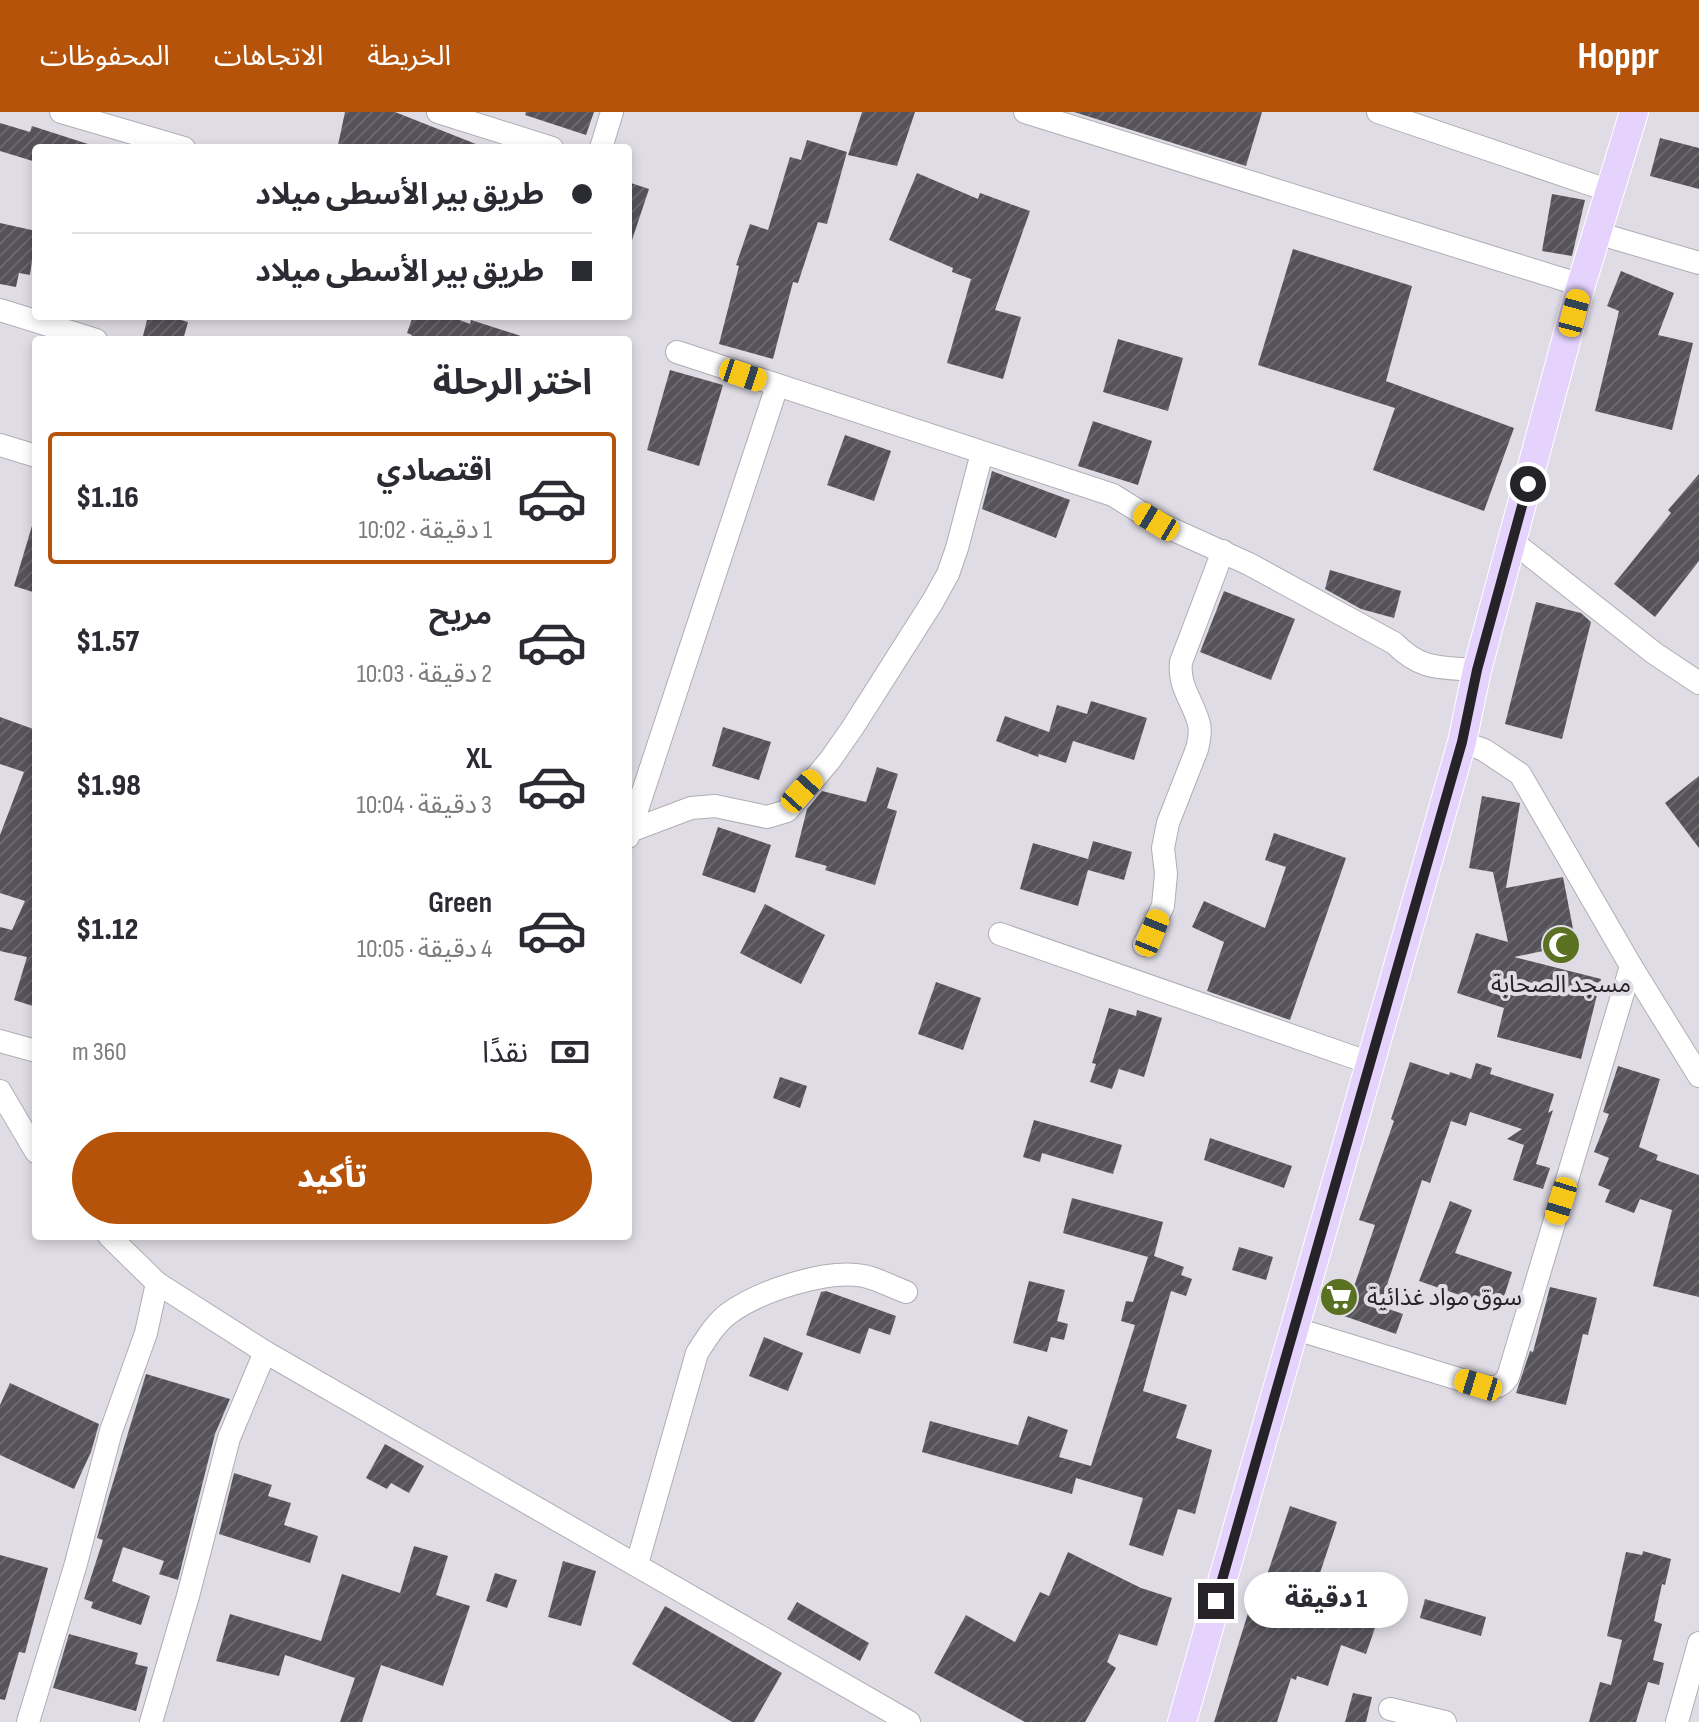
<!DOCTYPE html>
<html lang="ar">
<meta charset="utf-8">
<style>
body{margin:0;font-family:"Sofia Sans Condensed","Noto Sans Arabic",sans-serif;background:#f7f7f7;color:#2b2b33;direction:rtl;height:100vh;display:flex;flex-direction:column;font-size:30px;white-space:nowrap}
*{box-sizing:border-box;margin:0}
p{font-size:26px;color:#7c7c81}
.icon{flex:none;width:44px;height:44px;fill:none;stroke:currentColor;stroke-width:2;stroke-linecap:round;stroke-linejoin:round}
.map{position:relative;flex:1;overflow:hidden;direction:ltr}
.drawer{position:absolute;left:32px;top:224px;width:600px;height:904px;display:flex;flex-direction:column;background:#fff;border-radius:8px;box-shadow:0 4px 12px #0003;direction:rtl}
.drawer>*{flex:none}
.top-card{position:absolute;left:32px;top:32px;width:600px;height:176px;border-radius:8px;box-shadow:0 4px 12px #0003;direction:rtl;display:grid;align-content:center;height:176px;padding:0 40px;background:#fff}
.end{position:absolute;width:36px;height:36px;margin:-18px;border:10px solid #252327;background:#fff;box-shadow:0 0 0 4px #fff}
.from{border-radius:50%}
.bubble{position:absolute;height:56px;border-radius:28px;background:#fff;box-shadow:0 4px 12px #0003;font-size:26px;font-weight:800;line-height:56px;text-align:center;direction:rtl}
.car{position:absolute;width:24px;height:48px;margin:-24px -12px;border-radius:10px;box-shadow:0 0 6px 2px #0007;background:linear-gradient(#f5c518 24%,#345 0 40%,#f5c518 0 76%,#345 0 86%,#f5c518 0)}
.top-card b{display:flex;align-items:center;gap:28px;height:76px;font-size:30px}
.top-card b+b{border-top:2px solid #e1e1e2}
.top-card i{width:20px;height:20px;background:#2b2b33}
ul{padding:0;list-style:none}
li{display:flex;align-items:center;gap:24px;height:132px;margin:0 16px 12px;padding:0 24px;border:4px solid transparent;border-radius:8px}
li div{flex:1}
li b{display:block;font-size:30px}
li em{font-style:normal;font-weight:800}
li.selected{border-color:#b45309}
li>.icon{width:72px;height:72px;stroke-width:1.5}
h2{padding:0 40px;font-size:36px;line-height:96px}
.pay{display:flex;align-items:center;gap:20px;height:88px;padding:0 40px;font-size:30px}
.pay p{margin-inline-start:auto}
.button{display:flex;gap:16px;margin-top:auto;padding:16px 40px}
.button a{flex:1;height:92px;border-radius:48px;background:#b45309;color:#fff;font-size:32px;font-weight:800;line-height:92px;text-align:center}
header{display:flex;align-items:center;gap:48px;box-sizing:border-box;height:112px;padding:0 40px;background:#b45309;color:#fff}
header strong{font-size:38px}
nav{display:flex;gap:44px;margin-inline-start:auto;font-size:28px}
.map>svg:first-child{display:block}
.building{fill:url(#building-hatch)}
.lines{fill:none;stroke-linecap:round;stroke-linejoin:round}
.minor-casing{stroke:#b0adb5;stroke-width:24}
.major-casing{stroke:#fff;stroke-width:30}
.minor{stroke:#fff;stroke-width:22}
.major{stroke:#e5d3fe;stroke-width:28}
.route{stroke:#252327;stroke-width:10}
.labels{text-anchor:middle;stroke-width:8;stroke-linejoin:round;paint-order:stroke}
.poi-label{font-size:24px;fill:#252327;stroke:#e0dce5}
</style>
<header>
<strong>Hoppr</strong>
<nav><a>الخريطة</a><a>الاتجاهات</a><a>المحفوظات</a></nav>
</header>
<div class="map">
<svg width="1699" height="1610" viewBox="0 0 1699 1610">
<defs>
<pattern id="building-hatch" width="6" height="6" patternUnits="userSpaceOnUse" patternTransform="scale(2)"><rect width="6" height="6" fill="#555259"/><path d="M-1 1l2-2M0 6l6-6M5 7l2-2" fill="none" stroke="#6a676d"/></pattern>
</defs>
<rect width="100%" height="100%" fill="#e0dce5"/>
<!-- building -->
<g class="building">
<path d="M 345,0 L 395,0 L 486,36 L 354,36 L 338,33 Z"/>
<path d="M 526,0 L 594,0 L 586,23 L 525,3 Z"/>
<path d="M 862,0 L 915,0 L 897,54 L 848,43 Z"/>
<path d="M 1074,0 L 1262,0 L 1246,54 Z"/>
<path d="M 0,11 L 30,20 L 32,14 L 88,32 L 88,36 L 36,36 L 36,50 L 0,39 Z"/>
<path d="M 1660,26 L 1699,36 L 1699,77 L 1650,64 Z"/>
<path d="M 807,28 L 847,40 L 827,112 L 818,110 L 798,171 L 793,170 L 773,247 L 719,232 L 739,154 L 736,153 L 750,112 L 768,118 L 790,45 L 801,48 Z"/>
<path d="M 917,61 L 978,87 L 980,81 L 1030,99 L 995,198 L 1021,205 L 1003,267 L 947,251 L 971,167 L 952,160 L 953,156 L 889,128 Z"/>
<path d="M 628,70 L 649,77 L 631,131 L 628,131 Z"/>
<path d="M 1552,82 L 1585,88 L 1572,144 L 1542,139 Z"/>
<path d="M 0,111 L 36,119 L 30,163 L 19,161 L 16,175 L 0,172 Z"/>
<path d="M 1293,137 L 1412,174 L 1386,269 L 1514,316 L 1484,399 L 1373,358 L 1395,296 L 1258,253 Z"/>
<path d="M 1621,159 L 1674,181 L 1658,223 L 1693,231 L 1672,318 L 1595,299 L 1619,199 L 1607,194 Z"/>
<path d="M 148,204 L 167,204 L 188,210 L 183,228 L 142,228 Z"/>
<path d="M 413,204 L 449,204 L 470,212 L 471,208 L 521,224 L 520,228 L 409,228 L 412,223 L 407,221 Z"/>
<path d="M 1118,227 L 1183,246 L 1168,299 L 1103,280 Z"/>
<path d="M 670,258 L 723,273 L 699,354 L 647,338 Z"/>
<path d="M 1093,309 L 1152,329 L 1138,373 L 1078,354 Z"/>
<path d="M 845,323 L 891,339 L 874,389 L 827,373 Z"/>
<path d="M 992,359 L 1070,388 L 1056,426 L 982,397 Z"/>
<path d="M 1699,362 L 1699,449 L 1655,505 L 1614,472 L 1671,401 L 1668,398 Z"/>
<path d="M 32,414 L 36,415 L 36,481 L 14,474 Z"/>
<path d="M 1330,458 L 1401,479 L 1394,506 L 1361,497 L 1325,477 Z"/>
<path d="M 1224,479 L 1295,507 L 1271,568 L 1200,540 Z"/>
<path d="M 1536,490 L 1581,501 L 1591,510 L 1562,627 L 1505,612 Z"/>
<path d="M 1091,589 L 1147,606 L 1134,648 L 1073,629 L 1066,651 L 1039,642 L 1038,645 L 996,629 L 1005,604 L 1049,620 L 1057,593 L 1087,602 Z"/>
<path d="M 0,605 L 36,618 L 36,895 L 14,888 L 27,845 L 0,839 L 0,815 L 12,818 L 25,789 L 0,781 L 0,723 L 24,660 L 0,652 Z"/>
<path d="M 723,615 L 771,630 L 759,668 L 712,654 Z"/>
<path d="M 877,655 L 898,662 L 887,696 L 897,699 L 875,773 L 825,758 L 827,754 L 795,745 L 807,697 L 822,679 L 866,690 Z"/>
<path d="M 1699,664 L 1699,736 L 1665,691 Z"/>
<path d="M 1482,684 L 1520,691 L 1506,776 L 1563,765 L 1576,832 L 1514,845 L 1601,867 L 1581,947 L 1497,925 L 1504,896 L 1457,881 L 1476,821 L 1508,830 L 1493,760 L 1469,756 Z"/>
<path d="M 718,715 L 771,733 L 755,781 L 702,763 Z"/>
<path d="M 1274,721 L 1346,746 L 1290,908 L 1207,879 L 1224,830 L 1192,815 L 1204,789 L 1265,816 L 1286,755 L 1265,748 Z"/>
<path d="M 1093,729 L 1132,740 L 1124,768 L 1088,758 L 1078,794 L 1020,777 L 1033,731 L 1088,747 Z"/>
<path d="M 765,792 L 825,823 L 801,872 L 740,841 Z"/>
<path d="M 936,870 L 981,886 L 963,938 L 918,922 Z"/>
<path d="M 1109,896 L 1136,904 L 1137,898 L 1162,906 L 1144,965 L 1119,957 L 1112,977 L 1090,970 L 1096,952 L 1092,951 Z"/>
<path d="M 1410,950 L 1449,963 L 1450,960 L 1471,967 L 1476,951 L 1492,956 L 1490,962 L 1554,982 L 1548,1001 L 1553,998 L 1536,1052 L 1550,1056 L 1543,1077 L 1513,1068 L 1524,1033 L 1507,1027 L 1522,1017 L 1470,1000 L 1466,1014 L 1451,1009 L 1430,1071 L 1422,1068 L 1380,1194 L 1403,1202 L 1396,1222 L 1344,1204 L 1375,1113 L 1359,1108 L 1394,1009 L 1391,1007 Z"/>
<path d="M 1618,954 L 1660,967 L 1639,1035 L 1658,1043 L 1656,1048 L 1699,1063 L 1699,1185 L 1653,1174 L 1672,1098 L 1640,1087 L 1634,1101 L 1605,1090 L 1610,1078 L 1598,1073 L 1609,1046 L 1594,1040 L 1609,1002 L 1603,1000 Z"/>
<path d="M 780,965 L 807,974 L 800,996 L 773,986 Z"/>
<path d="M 1034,1008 L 1122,1033 L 1113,1062 L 1042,1041 L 1040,1050 L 1023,1045 Z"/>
<path d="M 1210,1026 L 1292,1054 L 1284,1076 L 1204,1048 Z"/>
<path d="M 1072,1086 L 1163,1110 L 1154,1144 L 1184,1155 L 1181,1163 L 1192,1167 L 1186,1184 L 1171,1179 L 1143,1279 L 1187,1293 L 1176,1326 L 1212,1338 L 1195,1402 L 1178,1397 L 1163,1444 L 1129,1433 L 1143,1386 L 1076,1366 L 1072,1382 L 922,1340 L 930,1309 L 1018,1333 L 1028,1304 L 1068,1318 L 1059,1345 L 1091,1354 L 1135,1213 L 1121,1209 L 1126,1189 L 1133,1190 L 1148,1145 L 1063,1121 Z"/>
<path d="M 1450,1089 L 1472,1098 L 1455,1141 L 1512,1160 L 1500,1197 L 1419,1169 Z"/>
<path d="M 1239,1135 L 1273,1145 L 1266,1168 L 1232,1158 Z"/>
<path d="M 1029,1169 L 1065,1178 L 1057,1209 L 1068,1212 L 1064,1228 L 1051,1225 L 1047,1240 L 1013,1231 Z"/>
<path d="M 1550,1175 L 1597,1186 L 1588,1223 L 1583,1222 L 1566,1293 L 1516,1281 L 1530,1239 L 1533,1240 Z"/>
<path d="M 826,1179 L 896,1204 L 890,1223 L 869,1216 L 860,1242 L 806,1223 L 821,1180 Z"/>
<path d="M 764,1225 L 803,1241 L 788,1279 L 749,1264 Z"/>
<path d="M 146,1262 L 230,1287 L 215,1322 L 178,1468 L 159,1462 L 164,1449 L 123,1435 L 112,1469 L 150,1484 L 141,1513 L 91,1496 L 93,1490 L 84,1487 L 103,1428 L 97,1426 L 108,1387 Z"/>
<path d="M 10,1271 L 99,1312 L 91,1340 L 74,1377 L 0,1343 L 0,1293 Z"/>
<path d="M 385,1332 L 424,1354 L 409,1381 L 391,1371 L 387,1377 L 366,1366 Z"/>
<path d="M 234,1361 L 272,1373 L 268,1384 L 291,1391 L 284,1413 L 318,1424 L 310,1451 L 219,1422 Z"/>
<path d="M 1290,1394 L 1337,1410 L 1313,1482 L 1379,1504 L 1366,1542 L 1341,1533 L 1328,1574 L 1297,1564 L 1296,1568 L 1291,1566 L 1277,1610 L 1214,1610 L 1250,1495 L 1245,1493 L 1254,1469 L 1264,1472 Z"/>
<path d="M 414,1434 L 448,1444 L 436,1483 L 470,1494 L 443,1574 L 381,1553 L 362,1610 L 340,1610 L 355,1566 L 285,1543 L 279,1564 L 216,1549 L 230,1502 L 321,1529 L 342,1462 L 400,1481 Z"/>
<path d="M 1643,1439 L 1671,1447 L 1665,1473 L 1662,1472 L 1654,1509 L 1662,1512 L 1653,1548 L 1664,1551 L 1659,1573 L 1648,1570 L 1636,1610 L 1589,1610 L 1600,1570 L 1611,1573 L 1622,1528 L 1607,1524 L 1626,1440 L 1642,1443 Z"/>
<path d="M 1068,1440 L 1141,1476 L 1172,1486 L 1157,1534 L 1119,1522 L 1107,1550 L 1116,1556 L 1085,1610 L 1025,1610 L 934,1561 L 966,1503 L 1015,1530 L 1040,1480 L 1049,1484 Z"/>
<path d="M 0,1443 L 48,1456 L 25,1541 L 19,1540 L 5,1588 L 0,1587 Z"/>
<path d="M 563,1449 L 596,1459 L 581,1514 L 548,1505 Z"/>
<path d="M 495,1461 L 517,1468 L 507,1496 L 486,1489 Z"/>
<path d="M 1425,1487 L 1486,1505 L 1481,1524 L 1420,1506 Z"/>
<path d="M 797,1490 L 869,1531 L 860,1549 L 787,1507 Z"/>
<path d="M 665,1494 L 782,1561 L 754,1610 L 732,1610 L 632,1552 Z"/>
<path d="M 69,1522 L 138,1541 L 135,1552 L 148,1555 L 136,1599 L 53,1576 Z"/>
<path d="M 1353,1581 L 1372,1585 L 1366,1610 L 1345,1610 Z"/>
</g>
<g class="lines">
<defs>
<g id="minor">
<path d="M 61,0 L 184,36"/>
<path d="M 438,0 L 552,36"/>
<path d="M 1025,0 L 1581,173"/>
<path d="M 1378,0 L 1610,79"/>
<path d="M 601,36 L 612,0"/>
<path d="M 1597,121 L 1699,151"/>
<path d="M 0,198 L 96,228"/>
<path d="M 677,240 L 1113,383 L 1156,410 L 1249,452 L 1394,531 C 1422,559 1440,555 1477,558"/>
<path d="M 0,333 L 36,344"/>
<path d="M 1512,429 L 1654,541 L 1699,571"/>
<path d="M 1462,630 L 1484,638 L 1520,662 L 1631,854 L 1699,964"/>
<path d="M 630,719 L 691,696 L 715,694 L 767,705 L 787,699 L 830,648 L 853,615 L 933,489 L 948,462 L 957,436 L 982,341"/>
<path d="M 628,725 L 777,274"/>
<path d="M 1000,822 L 1370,951"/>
<path d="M 1144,833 L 1163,794 L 1166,762 L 1163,736 L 1168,711 L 1197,637 C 1199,629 1201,620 1199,612 C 1193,589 1178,574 1181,550 L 1223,439"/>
<path d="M 0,929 L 36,939"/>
<path d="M 0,979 L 36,1040"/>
<path d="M 109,1124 L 157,1171 L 265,1240 L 909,1610"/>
<path d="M 1293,1216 L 1478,1273 C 1492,1276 1499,1278 1508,1265 L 1631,854"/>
<path d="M 637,1452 L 697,1241 C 706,1227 715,1212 728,1202 C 759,1179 826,1157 864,1164 C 878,1167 892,1175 906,1180"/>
<path d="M 1390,1597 L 1445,1610"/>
<path d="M 28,1610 L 75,1455 L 111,1319 L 146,1221 L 157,1171"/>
<path d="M 151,1610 L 188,1484 L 229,1326 L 265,1240"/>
<path d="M 1677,1610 L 1699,1531"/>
</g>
<path id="major" d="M 1182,1610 L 1462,630 L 1477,558 L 1581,173 L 1634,0"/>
</defs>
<!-- minor casing -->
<use href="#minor" class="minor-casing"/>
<!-- major casing -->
<use href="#major" class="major-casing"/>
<!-- minor -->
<use href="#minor" class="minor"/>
<!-- major -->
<use href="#major" class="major"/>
</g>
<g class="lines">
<!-- route -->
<path class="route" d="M 1216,1489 L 1462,630 L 1477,558 L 1528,372"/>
</g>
<!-- icons -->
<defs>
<symbol id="mosque-disc" viewBox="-11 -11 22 22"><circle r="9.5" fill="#5a7122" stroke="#e0dce5"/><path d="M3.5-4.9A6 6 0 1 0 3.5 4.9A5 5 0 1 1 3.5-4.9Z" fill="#fff"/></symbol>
<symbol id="supermarket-disc" viewBox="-11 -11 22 22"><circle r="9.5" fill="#5a7122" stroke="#e0dce5"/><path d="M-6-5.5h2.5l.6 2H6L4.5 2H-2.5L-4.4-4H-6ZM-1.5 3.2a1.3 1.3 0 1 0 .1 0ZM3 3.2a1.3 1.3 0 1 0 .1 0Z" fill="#fff"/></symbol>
</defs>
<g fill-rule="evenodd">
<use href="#mosque-disc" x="1539" y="811" width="44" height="44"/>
<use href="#supermarket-disc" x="1317" y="1163" width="44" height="44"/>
</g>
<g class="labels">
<!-- poi labels -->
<g class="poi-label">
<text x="1561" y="880">مسجد الصحابة</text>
<text x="1367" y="1193" text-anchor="start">سوق مواد غذائية</text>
</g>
</g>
</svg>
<i class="end from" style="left:1528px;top:372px"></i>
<i class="end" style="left:1216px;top:1489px"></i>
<div class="bubble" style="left:1244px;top:1460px;width:164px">1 دقيقة</div>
<i class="car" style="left:1574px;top:201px;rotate:15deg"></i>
<i class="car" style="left:743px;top:263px;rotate:108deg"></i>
<i class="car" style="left:1156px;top:410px;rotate:301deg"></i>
<i class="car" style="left:802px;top:679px;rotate:42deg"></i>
<i class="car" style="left:1152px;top:821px;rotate:22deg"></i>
<i class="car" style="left:1561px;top:1089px;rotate:197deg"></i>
<i class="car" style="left:1478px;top:1273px;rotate:287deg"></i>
<div class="top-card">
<b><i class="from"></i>طريق بير الأسطى ميلاد</b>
<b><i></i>طريق بير الأسطى ميلاد</b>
</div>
<section class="drawer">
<h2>اختر الرحلة</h2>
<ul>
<li class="selected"><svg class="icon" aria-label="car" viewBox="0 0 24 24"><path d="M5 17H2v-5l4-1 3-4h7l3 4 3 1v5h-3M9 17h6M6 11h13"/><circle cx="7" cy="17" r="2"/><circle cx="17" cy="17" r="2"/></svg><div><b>اقتصادي</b><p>1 دقيقة · 10:02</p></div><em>$1.16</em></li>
<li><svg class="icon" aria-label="car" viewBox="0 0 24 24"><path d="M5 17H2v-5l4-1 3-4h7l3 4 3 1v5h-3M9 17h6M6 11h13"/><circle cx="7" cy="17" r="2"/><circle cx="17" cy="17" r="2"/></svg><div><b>مريح</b><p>2 دقيقة · 10:03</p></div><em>$1.57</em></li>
<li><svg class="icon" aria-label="car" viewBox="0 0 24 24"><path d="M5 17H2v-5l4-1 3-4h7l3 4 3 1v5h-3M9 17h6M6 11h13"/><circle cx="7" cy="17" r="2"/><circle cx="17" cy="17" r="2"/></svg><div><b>XL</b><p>3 دقيقة · 10:04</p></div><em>$1.98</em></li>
<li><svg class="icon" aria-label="car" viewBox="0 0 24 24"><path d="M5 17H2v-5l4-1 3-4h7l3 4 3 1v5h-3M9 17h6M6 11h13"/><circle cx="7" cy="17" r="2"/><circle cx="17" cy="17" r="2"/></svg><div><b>Green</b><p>4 دقيقة · 10:05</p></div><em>$1.12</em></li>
</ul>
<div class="pay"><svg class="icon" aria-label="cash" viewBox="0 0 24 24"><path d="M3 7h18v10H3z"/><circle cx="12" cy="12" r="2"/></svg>نقدًا<p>360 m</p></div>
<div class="button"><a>تأكيد</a></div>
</section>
</div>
